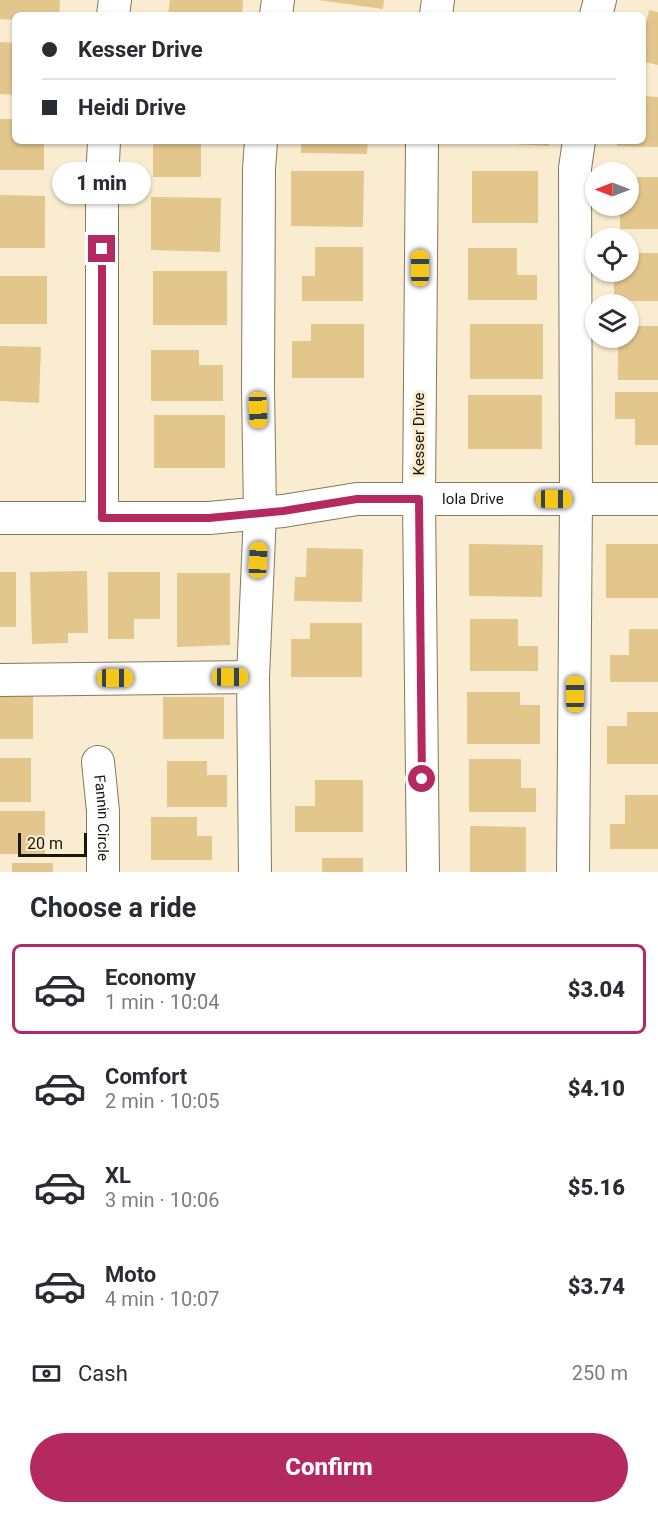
<!DOCTYPE html>
<meta charset="utf-8">
<style>
body{margin:0;font-family:Roboto,sans-serif;background:#f7f7f7;color:#2b2b33;height:100vh;display:flex;flex-direction:column;font-size:22px;white-space:nowrap}
*{box-sizing:border-box;margin:0}
p{font-size:20px;color:#7c7c81}
.icon{flex:none;width:33px;height:33px;fill:none;stroke:currentColor;stroke-width:2;stroke-linecap:round;stroke-linejoin:round}
.map{position:relative;height:872px;overflow:hidden}
.panel{display:flex;flex-direction:column;background:#fff;flex:1}
.panel>*{flex:none}
.guide{position:absolute;left:12px;top:12px;width:634px;height:132px;border-radius:9px;box-shadow:0 2px 4px #0004;display:grid;align-content:center;height:132px;padding:0 30px;background:#fff}
.needle{width:39px;rotate:270deg}
.fabs{position:absolute;left:585px;top:162px;display:grid;gap:12px}
.fabs a{display:grid;place-items:center;width:54px;height:54px;border-radius:50%;background:#fff;box-shadow:0 2px 4px #0004;font-size:30px}
.scale{position:absolute;left:18px;bottom:15px;width:69px;box-sizing:border-box;padding-left:6px;border:3px solid #1a160c;border-top:0;font-size:16px;line-height:21px;white-space:nowrap;color:#1a160c;-webkit-text-stroke:4px #faecd0;paint-order:stroke}
.end{position:absolute;width:27px;height:27px;margin:-14px;border:8px solid #b52961;background:#fff;box-shadow:0 0 0 3px #fff}
.from{border-radius:50%}
.bubble{position:absolute;height:42px;border-radius:21px;background:#fff;box-shadow:0 2px 4px #0004;font-size:20px;font-weight:800;line-height:42px;text-align:center}
.car{position:absolute;width:18px;height:36px;margin:-18px -9px;border-radius:8px;box-shadow:0 0 4px 2px #0007;background:linear-gradient(#f5c518 24%,#345 0 40%,#f5c518 0 76%,#345 0 86%,#f5c518 0)}
.guide b{display:flex;align-items:center;gap:21px;height:57px;font-size:22px}
.guide b+b{border-top:2px solid #e1e1e2}
.guide i{width:15px;height:15px;background:#2b2b33}
ul{padding:0;list-style:none}
li{display:flex;align-items:center;gap:18px;height:90px;margin:0 12px 9px;padding:0 18px;border:3px solid transparent;border-radius:9px}
li div{flex:1}
li b{display:block;font-size:22px}
li em{font-style:normal;font-weight:800}
li.on{border-color:#b52961}
li>.icon{width:54px;height:54px;stroke-width:1.5}
h2{padding:0 30px;font-size:27px;line-height:72px}
.pay{display:flex;align-items:center;gap:15px;height:66px;padding:0 30px;font-size:22px}
.pay p{margin-inline-start:auto}
.primary-button{display:flex;gap:12px;margin-top:auto;padding:12px 30px}
.primary-button a{flex:1;height:69px;border-radius:36px;background:#b52961;color:#fff;font-size:24px;font-weight:800;line-height:69px;text-align:center}
.map>svg:first-child{display:block}
.building{fill:#e2c68c}
.lines{fill:none;stroke-linecap:round;stroke-linejoin:round}
.minor-casing{stroke:#84785e;stroke-width:34}
.minor{stroke:#fff;stroke-width:32}
.route{stroke:#b52961;stroke-width:8}
.labels{text-anchor:middle;stroke-width:6;stroke-linejoin:round;paint-order:stroke}
.street-label{font-size:15px;fill:#1a160c;stroke:#faecd0}
</style>
<div class="map">
<svg width="658" height="872" viewBox="0 0 658 872">
<rect width="100%" height="100%" fill="#faecd0"/>
<!-- building -->
<g class="building">
<path d="M 0,0 L 60,0 L 59,15 L 15,15 L 15,20 L 0,19 Z"/>
<path d="M 170,0 L 243,0 L 242,15 L 168,15 Z"/>
<path d="M 318,0 L 384,0 L 383,9 Z"/>
<path d="M 649,10 L 658,12 L 658,65 L 644,62 L 644,24 L 646,24 Z"/>
<path d="M 0,42 L 15,43 L 15,95 L 0,94 Z"/>
<path d="M 644,96 L 658,97 L 658,147 L 617,146 L 617,141 L 644,141 Z"/>
<path d="M 0,119 L 15,119 L 15,141 L 44,141 L 44,170 L 0,170 Z"/>
<rect x="153" y="141" width="48" height="36"/>
<path d="M 301,141 L 368,141 L 367,154 L 301,153 Z"/>
<path d="M 497,141 L 549,141 L 549,146 L 497,143 Z"/>
<path d="M 291,171 L 364,171 L 363,227 L 291,226 Z"/>
<rect x="472" y="171" width="66" height="52"/>
<path d="M 637,177 L 658,177 L 658,229 L 620,229 L 620,206 L 628,206 L 628,200 L 637,200 Z"/>
<path d="M 0,195 L 45,196 L 45,248 L 0,248 Z"/>
<path d="M 151,197 L 221,198 L 220,252 L 151,250 Z"/>
<path d="M 315,247 L 363,247 L 363,301 L 302,301 L 302,276 L 315,276 Z"/>
<path d="M 468,248 L 517,248 L 517,275 L 537,275 L 537,300 L 468,300 Z"/>
<path d="M 628,253 L 658,253 L 658,301 L 614,301 L 614,272 L 628,272 Z"/>
<rect x="153" y="271" width="74" height="54"/>
<rect x="0" y="276" width="47" height="48"/>
<path d="M 311,324 L 364,324 L 364,378 L 292,378 L 292,341 L 311,341 Z"/>
<rect x="470" y="324" width="73" height="55"/>
<path d="M 628,326 L 658,326 L 658,380 L 618,380 L 618,338 L 628,338 Z"/>
<path d="M 0,346 L 41,347 L 39,403 L 0,401 Z"/>
<path d="M 151,350 L 199,350 L 199,365 L 223,365 L 223,401 L 151,401 Z"/>
<path d="M 615,392 L 658,392 L 658,445 L 635,445 L 635,419 L 615,419 Z"/>
<rect x="468" y="395" width="74" height="54"/>
<rect x="154" y="415" width="71" height="53"/>
<path d="M 469,544 L 543,545 L 542,597 L 469,596 Z"/>
<rect x="606" y="544" width="52" height="54"/>
<path d="M 307,548 L 363,549 L 362,602 L 294,601 L 295,577 L 306,577 Z"/>
<path d="M 87,571 L 88,633 L 68,633 L 68,643 L 32,644 L 30,572 Z"/>
<rect x="0" y="572" width="16" height="55"/>
<path d="M 108,572 L 160,572 L 160,619 L 134,619 L 134,639 L 108,639 Z"/>
<path d="M 177,573 L 230,573 L 230,645 L 177,647 Z"/>
<path d="M 470,619 L 518,619 L 518,646 L 538,646 L 538,671 L 470,671 Z"/>
<path d="M 310,623 L 362,623 L 362,677 L 291,677 L 291,639 L 310,639 Z"/>
<path d="M 629,629 L 658,629 L 658,682 L 610,682 L 610,655 L 629,655 Z"/>
<path d="M 467,692 L 520,692 L 520,705 L 540,705 L 540,744 L 467,744 Z"/>
<rect x="0" y="696" width="33" height="43"/>
<rect x="163" y="697" width="61" height="42"/>
<path d="M 627,712 L 658,712 L 658,764 L 607,764 L 607,726 L 627,726 Z"/>
<rect x="0" y="758" width="31" height="44"/>
<path d="M 469,759 L 521,759 L 521,788 L 536,788 L 536,812 L 469,812 Z"/>
<path d="M 167,761 L 207,761 L 207,775 L 227,775 L 227,807 L 167,807 Z"/>
<path d="M 315,780 L 363,780 L 363,832 L 295,832 L 295,806 L 315,806 Z"/>
<path d="M 625,795 L 658,795 L 658,849 L 610,849 L 610,824 L 625,824 Z"/>
<rect x="0" y="811" width="45" height="43"/>
<path d="M 151,817 L 197,817 L 197,836 L 212,836 L 212,860 L 151,860 Z"/>
<path d="M 470,826 L 526,827 L 526,872 L 470,872 Z"/>
<rect x="322" y="858" width="41" height="14"/>
<rect x="12" y="863" width="41" height="9"/>
</g>
<g class="lines">
<defs>
<g id="minor">
<path d="M 113,15 L 115,0"/>
<path d="M 276,15 L 278,0"/>
<path d="M 436,15 L 438,0"/>
<path d="M 596,15 L 600,0"/>
<path d="M 422,141 L 419,499 L 423,872"/>
<path id="s1" d="M 0,518 L 209,518 L 283,511 L 357,499 L 658,499"/>
<path d="M 102,518 L 102,182 L 104,141"/>
<path d="M 253,677 L 260,513 L 258,388 L 259,169 L 261,141"/>
<path d="M 0,680 L 253,677 L 255,872"/>
<path id="s2" d="M 98,762 L 103,811 L 103,872"/>
<path d="M 573,872 L 576,499 L 575,168 L 579,141"/>
</g>
</defs>
<!-- minor casing -->
<use href="#minor" class="minor-casing"/>
<!-- minor -->
<use href="#minor" class="minor"/>
</g>
<g class="lines">
<!-- route -->
<path class="route" d="M 102,249 L 102,518 L 209,518 L 283,511 L 357,499 L 419,499 L 422,779"/>
</g>
<g class="labels">
<!-- street labels -->
<g class="street-label">
<text transform="translate(419 434) rotate(-90)" y="5">Kesser Drive</text>
<text dy="5" stroke="none"><textPath href="#s1" startOffset="474">Iola Drive</textPath></text>
<text dy="5" stroke="none"><textPath href="#s2" startOffset="56">Fannin Circle</textPath></text>
</g>
</g>
</svg>
<div class="fabs">
<a><svg class="needle" viewBox="-14 -14 28 28"><path d="M0-13l5 13h-10z" fill="#e53935"/><path d="M0 13l5-13h-10z" fill="#7c7c81"/></svg></a>
<a><svg class="icon" aria-label="locate" viewBox="0 0 24 24"><circle cx="12" cy="12" r="6"/><path d="M12 2v4M12 18v4M2 12h4M18 12h4"/></svg></a>
<a><svg class="icon" aria-label="layers" viewBox="0 0 24 24"><path d="M12 4l9 5-9 5-9-5zM3 14l9 5 9-5"/></svg></a>
</div>
<div class="scale">20 m</div>
<i class="end from" style="left:422px;top:779px"></i>
<i class="end" style="left:102px;top:249px"></i>
<div class="bubble" style="left:52px;top:162px;width:99px">1 min</div>
<i class="car" style="left:420px;top:268px;rotate:0deg"></i>
<i class="car" style="left:258px;top:410px;rotate:178deg"></i>
<i class="car" style="left:554px;top:499px;rotate:90deg"></i>
<i class="car" style="left:258px;top:560px;rotate:3deg"></i>
<i class="car" style="left:230px;top:677px;rotate:90deg"></i>
<i class="car" style="left:115px;top:678px;rotate:90deg"></i>
<i class="car" style="left:575px;top:694px;rotate:0deg"></i>
<div class="guide">
<b><i class="from"></i>Kesser Drive</b>
<b><i></i>Heidi Drive</b>
</div>
</div>
<section class="panel">
<h2>Choose a ride</h2>
<ul>
<li class="on"><svg class="icon" aria-label="car" viewBox="0 0 24 24"><path d="M5 17H2v-5l4-1 3-4h7l3 4 3 1v5h-3M9 17h6M6 11h13"/><circle cx="7" cy="17" r="2"/><circle cx="17" cy="17" r="2"/></svg><div><b>Economy</b><p>1 min · 10:04</p></div><em>$3.04</em></li>
<li><svg class="icon" aria-label="car" viewBox="0 0 24 24"><path d="M5 17H2v-5l4-1 3-4h7l3 4 3 1v5h-3M9 17h6M6 11h13"/><circle cx="7" cy="17" r="2"/><circle cx="17" cy="17" r="2"/></svg><div><b>Comfort</b><p>2 min · 10:05</p></div><em>$4.10</em></li>
<li><svg class="icon" aria-label="car" viewBox="0 0 24 24"><path d="M5 17H2v-5l4-1 3-4h7l3 4 3 1v5h-3M9 17h6M6 11h13"/><circle cx="7" cy="17" r="2"/><circle cx="17" cy="17" r="2"/></svg><div><b>XL</b><p>3 min · 10:06</p></div><em>$5.16</em></li>
<li><svg class="icon" aria-label="car" viewBox="0 0 24 24"><path d="M5 17H2v-5l4-1 3-4h7l3 4 3 1v5h-3M9 17h6M6 11h13"/><circle cx="7" cy="17" r="2"/><circle cx="17" cy="17" r="2"/></svg><div><b>Moto</b><p>4 min · 10:07</p></div><em>$3.74</em></li>
</ul>
<div class="pay"><svg class="icon" aria-label="cash" viewBox="0 0 24 24"><path d="M3 7h18v10H3z"/><circle cx="12" cy="12" r="2"/></svg>Cash<p>250 m</p></div>
<div class="primary-button"><a>Confirm</a></div>
</section>
